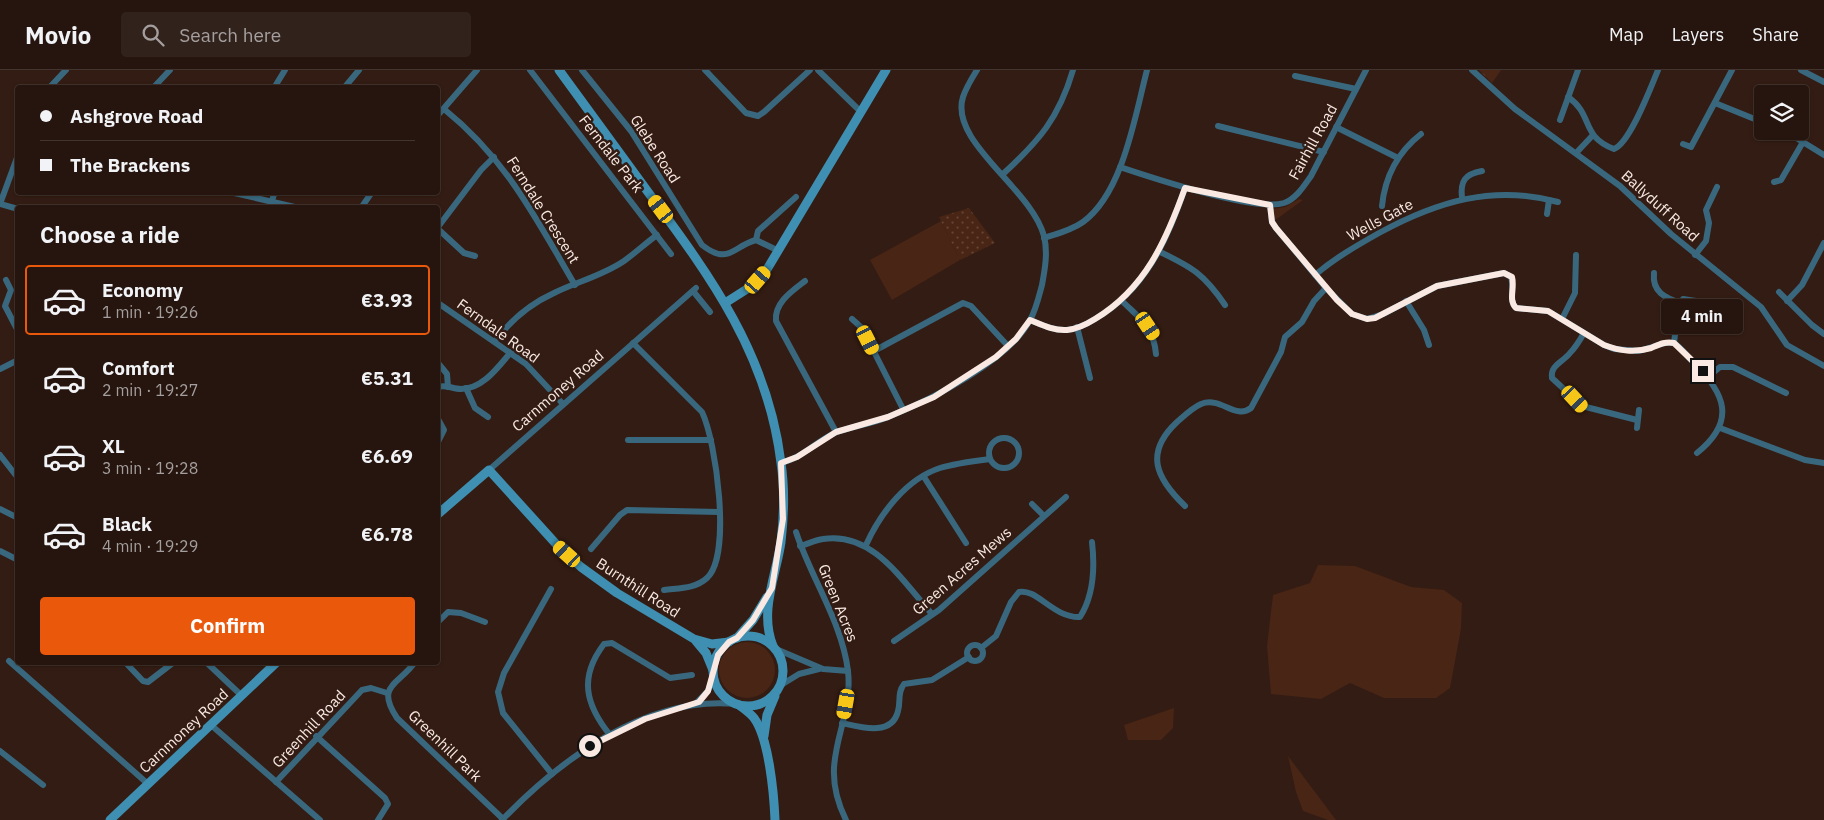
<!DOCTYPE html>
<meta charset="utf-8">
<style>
body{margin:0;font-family:"IBM Plex Sans",sans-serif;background:#32221c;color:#f1f3f6;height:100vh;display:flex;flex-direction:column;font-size:19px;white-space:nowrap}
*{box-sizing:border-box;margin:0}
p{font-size:16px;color:#a49f9e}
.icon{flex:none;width:28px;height:28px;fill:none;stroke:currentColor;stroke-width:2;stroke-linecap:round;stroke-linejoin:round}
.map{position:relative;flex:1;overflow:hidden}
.panel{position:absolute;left:15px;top:135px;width:425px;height:460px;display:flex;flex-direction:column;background:#26150e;border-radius:5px;box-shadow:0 1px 4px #0004,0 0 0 1px #42342e}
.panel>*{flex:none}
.banner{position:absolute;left:15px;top:15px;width:425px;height:110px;border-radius:5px;box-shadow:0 1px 4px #0004,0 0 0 1px #42342e;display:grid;align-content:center;height:110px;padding:0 25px;background:#26150e}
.controls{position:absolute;left:1754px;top:15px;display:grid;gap:10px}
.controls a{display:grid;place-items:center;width:55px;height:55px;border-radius:5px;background:#26150e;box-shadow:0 1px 4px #0004,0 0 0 1px #42342e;font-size:25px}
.end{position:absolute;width:22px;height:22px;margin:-11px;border:6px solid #f9e9e2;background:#111;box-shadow:0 0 0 2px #111}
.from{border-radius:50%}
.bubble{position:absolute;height:35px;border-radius:5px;background:#26150e;box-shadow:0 1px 4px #0004,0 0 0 1px #42342e;font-size:16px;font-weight:800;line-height:35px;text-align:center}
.car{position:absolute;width:15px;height:30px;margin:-15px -8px;border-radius:6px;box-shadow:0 0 4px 1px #0007;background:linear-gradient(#f5c518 24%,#345 0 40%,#f5c518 0 76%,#345 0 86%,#f5c518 0)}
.banner b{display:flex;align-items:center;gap:18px;height:48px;font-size:19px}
.banner b+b{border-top:1px solid #42342e}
.banner i{width:12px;height:12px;background:#f1f3f6}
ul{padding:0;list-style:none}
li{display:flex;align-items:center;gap:15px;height:70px;margin:0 10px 8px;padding:0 15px;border:2px solid transparent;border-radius:5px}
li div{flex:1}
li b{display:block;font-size:19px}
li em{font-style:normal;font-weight:800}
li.active{border-color:#ea580c}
li>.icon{width:45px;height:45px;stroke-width:1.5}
h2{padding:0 25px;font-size:22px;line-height:60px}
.primary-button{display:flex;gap:10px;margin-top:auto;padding:10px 25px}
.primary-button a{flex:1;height:58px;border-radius:5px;background:#ea580c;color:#fff;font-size:20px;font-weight:800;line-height:58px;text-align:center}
header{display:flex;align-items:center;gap:30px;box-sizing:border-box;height:70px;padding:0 25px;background:#26150e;border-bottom:1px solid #42342e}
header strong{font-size:24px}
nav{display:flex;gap:28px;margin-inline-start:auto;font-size:18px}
.search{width:350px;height:45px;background:#32221c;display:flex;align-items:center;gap:12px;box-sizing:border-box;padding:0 18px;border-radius:5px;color:#a49f9e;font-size:19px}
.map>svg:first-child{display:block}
.grass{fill:#492515}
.park{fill:url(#park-crowns)}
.garden{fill:url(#garden-dots)}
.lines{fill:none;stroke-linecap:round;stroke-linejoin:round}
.street{stroke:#39687e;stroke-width:6}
.secondary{stroke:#3e8fb1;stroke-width:9}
.route{stroke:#f9e9e2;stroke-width:6}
.labels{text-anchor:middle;stroke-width:5;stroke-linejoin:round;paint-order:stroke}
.street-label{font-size:15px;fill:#f9e9e2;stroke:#331c13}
</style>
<header>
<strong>Movio</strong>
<div class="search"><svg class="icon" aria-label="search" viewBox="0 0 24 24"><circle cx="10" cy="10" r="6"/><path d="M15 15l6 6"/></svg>Search here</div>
<nav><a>Map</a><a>Layers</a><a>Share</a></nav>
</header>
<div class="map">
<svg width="1824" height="750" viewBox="0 0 1824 750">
<defs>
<pattern id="park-crowns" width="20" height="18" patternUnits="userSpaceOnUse" patternTransform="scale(1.25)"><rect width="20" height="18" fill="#492515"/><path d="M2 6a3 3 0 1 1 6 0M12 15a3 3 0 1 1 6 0" fill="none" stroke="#644537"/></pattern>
<pattern id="garden-dots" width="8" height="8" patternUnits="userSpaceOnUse" patternTransform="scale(1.25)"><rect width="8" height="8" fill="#492515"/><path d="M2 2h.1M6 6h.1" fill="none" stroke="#644537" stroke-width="1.8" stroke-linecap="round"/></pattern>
</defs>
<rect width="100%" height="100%" fill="#331c13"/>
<!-- grass -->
<g class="grass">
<path d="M 1299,129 L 1303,130 L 1274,151 L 1273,139 L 1285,137 Z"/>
<path d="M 941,151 L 960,190 L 892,230 L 870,190 Z"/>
<path d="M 1318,495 L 1355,496 L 1411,517 L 1444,520 L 1462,533 L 1461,559 L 1450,618 L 1436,628 L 1384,628 L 1350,613 L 1321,629 L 1271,624 L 1267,576 L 1273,525 L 1310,513 Z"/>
<circle cx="747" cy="600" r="28"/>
<path d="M 1174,638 L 1173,658 L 1161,670 L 1128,670 L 1124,655 Z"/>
<path d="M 1288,686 L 1336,750 L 1328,750 L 1303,741 L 1296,722 Z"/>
</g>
<!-- park -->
<path class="park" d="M 1479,0 L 1501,0 L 1492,13 Z"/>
<!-- garden -->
<path class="garden" d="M 969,138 L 995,173 L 960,190 L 939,147 Z"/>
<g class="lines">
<!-- street -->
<g class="street">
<path d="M 530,0 L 671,184"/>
<path d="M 582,0 L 631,61 L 702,175 C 729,196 733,176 756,170 L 779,181"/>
<path d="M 705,0 L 746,43 L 758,46 L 764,42 L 810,0"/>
<path d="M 818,0 L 860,41"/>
<path d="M 1472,0 L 1515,39 L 1620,116 L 1671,164 L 1761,237 L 1787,275 L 1824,296"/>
<path d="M 1801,0 L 1824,12"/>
<path d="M 1295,6 L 1356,19"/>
<path d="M 49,18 L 66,0"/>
<path d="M 153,18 L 170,0"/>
<path d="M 274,18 L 285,0"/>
<path d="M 344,18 L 359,0"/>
<path d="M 1568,27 C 1594,45 1580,66 1614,79 C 1630,73 1651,17 1658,0"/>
<path d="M 1715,33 L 1762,52"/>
<path d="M 444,39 C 507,90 535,147 575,215"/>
<path d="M 438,45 L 477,0"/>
<path d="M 1560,50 L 1578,0"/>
<path d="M 1218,56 L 1324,82"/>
<path d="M 1336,57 L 1398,88"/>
<path d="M 1785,61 L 1824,85"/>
<path d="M 1683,74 L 1691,77 L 1732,0"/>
<path d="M 1577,82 L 1593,65"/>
<path d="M 1120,97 C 1153,108 1254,142 1284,133 C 1296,129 1304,116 1311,106 L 1366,0"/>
<path d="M 1003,104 C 1039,71 1059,48 1073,0"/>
<path d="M 1774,112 L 1781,110 L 1803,72"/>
<path d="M 230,122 L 299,138"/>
<path d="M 1462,128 C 1460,111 1465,104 1482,101"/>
<path d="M 271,133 L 275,122"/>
<path d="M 0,134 L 18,85"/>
<path d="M 0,134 L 18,139"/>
<path d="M 1382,136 C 1385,106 1398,82 1421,64"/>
<path d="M 361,138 L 372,122"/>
<path d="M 1547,144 L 1549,130"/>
<path d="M 438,157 L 481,100 L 494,87"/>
<path d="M 438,159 L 464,183 L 475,186"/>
<path d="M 1044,168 C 1057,164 1072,160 1083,152 C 1123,123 1135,46 1147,0"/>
<path d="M 756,170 L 758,161 L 796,127"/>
<path d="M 1158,181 C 1192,197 1204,204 1225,235"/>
<path d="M 1695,185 L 1706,171 L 1709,153 L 1706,140 L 1717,117"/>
<path d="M 1654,203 C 1652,222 1665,228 1681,233"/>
<path d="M 1315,205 C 1335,188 1356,176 1379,163 C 1436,132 1493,114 1558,132"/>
<path d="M 6,210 L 11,220 L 5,236 L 18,261"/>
<path d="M 805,211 C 792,221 774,233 776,251 L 836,362"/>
<path d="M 1326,218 L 1352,244 L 1367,249 L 1383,244 L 1437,216 L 1504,203 L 1511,207 C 1515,218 1508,230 1516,238 L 1548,241 L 1604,275 L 1614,279 L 1639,281 L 1665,273 L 1674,273 C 1681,277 1687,286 1693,292 C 1725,323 1737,351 1697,383"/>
<path d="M 693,221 L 710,242"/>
<path d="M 1779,222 L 1812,255 L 1824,264"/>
<path d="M 1121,230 C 1141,250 1153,255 1156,284"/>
<path d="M 1406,231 L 1424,260 L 1429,275"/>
<path d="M 1787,231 L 1802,215 L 1824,173"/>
<path d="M 438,233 L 526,294 L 563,334"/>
<path d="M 852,249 L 862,258 L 903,339"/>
<path d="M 1562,249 L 1575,223 L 1576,185"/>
<path d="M 1030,250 C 1042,255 1054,261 1067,260 C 1077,259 1087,254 1095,249 C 1145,220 1167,171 1185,118"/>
<path d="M 1077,257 L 1090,308"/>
<path d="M 1584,263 C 1580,270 1576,277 1570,283 C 1563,292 1550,295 1552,308 L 1582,336 L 1637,350"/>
<path d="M 495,271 C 510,251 530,234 554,223 C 576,212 602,206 624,191 C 635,183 646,173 657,165"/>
<path d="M 633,273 L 702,342 C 716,371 732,485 707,508 C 695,519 679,518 664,520"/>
<path d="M 1674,273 L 1678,240 L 1683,229 L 1709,233 L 1726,231"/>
<path d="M 874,281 L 963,233 L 971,236 L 1008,276"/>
<path d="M 438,293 L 447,304 L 448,317"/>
<path d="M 0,299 L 18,290"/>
<path d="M 1708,307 L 1720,297 L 1733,297 L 1786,323"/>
<path d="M 438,317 C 445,314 453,319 461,319 C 483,319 498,297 511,282"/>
<path d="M 466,318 L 475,338 L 488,347"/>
<path d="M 438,349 L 444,360 L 438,372"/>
<path d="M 1637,358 L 1639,340"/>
<path d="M 1720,358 L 1805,390 L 1824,393"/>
<circle cx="1004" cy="383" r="15"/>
<path d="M 628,370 L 711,370"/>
<path d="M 0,385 L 18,408"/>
<path d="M 781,393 C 803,388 817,370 837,362 C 854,356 872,354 888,347 C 930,330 1009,291 1030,250 C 1036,240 1039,226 1042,215 C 1045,199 1048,182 1044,166 C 1031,118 949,72 963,27 C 966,18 972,8 977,0"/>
<path d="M 489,400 L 696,218"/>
<path d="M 924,407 L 966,473"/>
<path d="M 1032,434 L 1044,446"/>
<path d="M 1185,436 C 1156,408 1144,383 1177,352 C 1184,346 1192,338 1201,334 C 1221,326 1235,350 1251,338 L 1281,282 L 1285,267 L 1302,252 L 1314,231 L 1326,218 L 1276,158 L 1272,152 L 1270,135"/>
<path d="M 0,439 L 18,448"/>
<path d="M 796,462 C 811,508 842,552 848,601 C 854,657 815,688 846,750"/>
<path d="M 866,475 C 880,444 906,409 940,398 C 956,393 974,391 990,389"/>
<path d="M 800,476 C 808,474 815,470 823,469 C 873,461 903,512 932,544"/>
<path d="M 591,479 L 620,445 L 627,440 L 719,442"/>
<path d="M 0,481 L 18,490"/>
<path d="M 551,519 L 504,603 L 498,622 L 503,643 L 552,704"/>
<path d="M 438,552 L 448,542 L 461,543 L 485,552"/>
<path d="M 894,571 L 939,540 L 1066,427"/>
<circle cx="975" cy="583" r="8"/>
<path d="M 981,578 L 996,566 L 1011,532 L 1019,522 C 1037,518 1053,548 1080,547 C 1094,525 1095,498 1092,472"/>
<path d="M 776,579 L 823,599 L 848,601"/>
<path d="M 9,591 L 148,714"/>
<path d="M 125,592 L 143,611 L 148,612 L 174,592"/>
<path d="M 206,592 L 242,626"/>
<path d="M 415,592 C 399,615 375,615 397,648 L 503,749"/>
<path d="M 781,615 L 799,604 L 819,599"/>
<path d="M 696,633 L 708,621 L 714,605"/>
<path d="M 842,653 C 860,657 892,667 898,641 C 901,631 897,623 904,614 L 932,610 L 969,587"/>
<path d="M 211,655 L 320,750"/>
<path d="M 610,665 C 585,634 579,607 604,574 L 612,573 L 670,608 L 692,605"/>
<path d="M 316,666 L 385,728 L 388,734 L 378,750"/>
<path d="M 0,681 L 43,715"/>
<path d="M 276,712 L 362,620 L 371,618 L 387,623"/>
<path d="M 502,750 C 562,688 647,625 737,634"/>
</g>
<!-- secondary -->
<g class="secondary">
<path d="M 559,0 C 589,41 618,81 648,122 C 711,207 768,285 781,393 C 785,419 784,446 781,472 C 776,506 759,542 773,576"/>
<path d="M 725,233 L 747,219 L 766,201 L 886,0"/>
<path d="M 438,444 L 489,400 L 557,475 L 581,497 L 617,523 L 694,569 L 712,574 L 729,572"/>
<circle cx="748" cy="601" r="35"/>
<path d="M 737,568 L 753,550 L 767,527"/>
<path d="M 696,571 L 706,583 L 713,600"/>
<path d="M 739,635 C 744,639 750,643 754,648 C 769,668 774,725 775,750"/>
<path d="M 764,666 L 767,645 L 775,626"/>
<path d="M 110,750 L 277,592"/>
</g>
</g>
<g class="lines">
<!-- route -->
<path class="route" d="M 590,676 L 645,649 L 699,632 L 708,621 L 718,585 L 729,572 L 737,568 L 753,550 L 772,518 L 783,449 L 781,393 L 797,387 L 836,362 L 888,347 L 934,327 L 996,287 L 1016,269 L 1030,250 C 1042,255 1054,261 1067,260 C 1077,259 1087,254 1095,249 C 1145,219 1166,171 1185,118 L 1270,135 L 1272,152 L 1276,158 L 1337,230 L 1352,244 L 1367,249 L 1375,248 L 1437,216 L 1504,203 L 1512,207 C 1515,218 1508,230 1516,238 L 1548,241 L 1604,275 C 1620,281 1634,283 1651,278 C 1658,275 1665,271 1674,273 L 1703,301"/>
</g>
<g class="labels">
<!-- street labels -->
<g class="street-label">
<text transform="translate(1313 72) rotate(-61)" y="5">Fairhill Road</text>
<text transform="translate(655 79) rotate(57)" y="5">Glebe Road</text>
<text transform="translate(611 84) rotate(52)" y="5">Ferndale Park</text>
<text transform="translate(1660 136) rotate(42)" y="5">Ballyduff Road</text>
<text transform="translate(543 140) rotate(58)" y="5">Ferndale Crescent</text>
<text transform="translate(1380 150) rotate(-28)" y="5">Wells Gate</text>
<text transform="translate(498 261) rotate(36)" y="5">Ferndale Road</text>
<text transform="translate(558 321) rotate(-41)" y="5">Carnmoney Road</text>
<text transform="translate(962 501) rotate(-41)" y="5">Green Acres Mews</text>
<text transform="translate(638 518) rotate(33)" y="5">Burnthill Road</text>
<text transform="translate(838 533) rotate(68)" y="5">Green Acres</text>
<text transform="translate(309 659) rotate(-47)" y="5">Greenhill Road</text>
<text transform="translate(184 661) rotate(-43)" y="5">Carnmoney Road</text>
<text transform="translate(445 676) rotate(44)" y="5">Greenhill Park</text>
</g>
</g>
</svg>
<div class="controls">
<a><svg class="icon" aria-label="layers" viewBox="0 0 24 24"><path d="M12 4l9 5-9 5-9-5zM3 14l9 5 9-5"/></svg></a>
</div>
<i class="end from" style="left:590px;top:676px"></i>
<i class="end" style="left:1703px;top:301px"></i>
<div class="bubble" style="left:1661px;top:229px;width:82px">4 min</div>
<i class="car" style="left:661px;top:139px;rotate:323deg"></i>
<i class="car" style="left:758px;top:210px;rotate:41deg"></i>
<i class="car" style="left:1148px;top:256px;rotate:146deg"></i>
<i class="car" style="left:868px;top:270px;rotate:153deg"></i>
<i class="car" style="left:1575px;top:329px;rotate:137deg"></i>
<i class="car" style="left:567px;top:484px;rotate:312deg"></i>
<i class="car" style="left:846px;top:634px;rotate:190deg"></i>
<div class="banner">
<b><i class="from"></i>Ashgrove Road</b>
<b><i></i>The Brackens</b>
</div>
<section class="panel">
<h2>Choose a ride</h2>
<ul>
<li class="active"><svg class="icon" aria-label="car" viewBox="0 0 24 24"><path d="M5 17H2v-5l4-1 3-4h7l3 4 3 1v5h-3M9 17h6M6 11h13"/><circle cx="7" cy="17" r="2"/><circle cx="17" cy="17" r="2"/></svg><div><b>Economy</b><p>1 min · 19:26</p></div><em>€3.93</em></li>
<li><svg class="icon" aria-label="car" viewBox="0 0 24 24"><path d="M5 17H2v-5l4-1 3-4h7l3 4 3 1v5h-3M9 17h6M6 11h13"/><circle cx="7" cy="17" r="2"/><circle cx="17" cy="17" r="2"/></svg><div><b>Comfort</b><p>2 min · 19:27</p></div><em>€5.31</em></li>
<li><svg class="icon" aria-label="car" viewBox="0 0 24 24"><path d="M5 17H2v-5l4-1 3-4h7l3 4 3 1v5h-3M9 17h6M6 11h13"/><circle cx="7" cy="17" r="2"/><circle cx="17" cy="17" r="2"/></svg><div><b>XL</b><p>3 min · 19:28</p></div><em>€6.69</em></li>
<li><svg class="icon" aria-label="car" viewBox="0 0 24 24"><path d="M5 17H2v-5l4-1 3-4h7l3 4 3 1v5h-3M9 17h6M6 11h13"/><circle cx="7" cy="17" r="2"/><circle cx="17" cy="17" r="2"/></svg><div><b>Black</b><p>4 min · 19:29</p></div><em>€6.78</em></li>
</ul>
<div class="primary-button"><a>Confirm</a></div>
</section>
</div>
